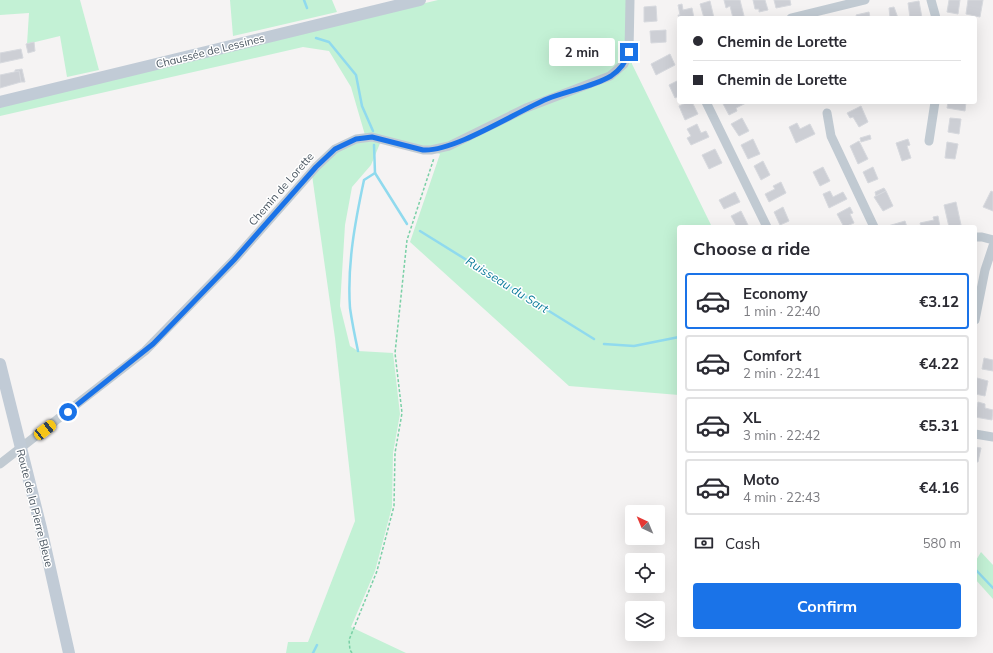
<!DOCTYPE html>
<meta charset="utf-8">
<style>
body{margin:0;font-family:Mulish,sans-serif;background:#f7f7f7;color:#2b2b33;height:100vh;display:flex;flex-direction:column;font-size:15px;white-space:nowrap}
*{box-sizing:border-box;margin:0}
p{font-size:13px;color:#7c7c81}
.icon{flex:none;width:22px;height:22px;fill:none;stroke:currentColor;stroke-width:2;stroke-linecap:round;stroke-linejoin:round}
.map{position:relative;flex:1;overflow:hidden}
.sheet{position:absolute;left:677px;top:225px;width:300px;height:412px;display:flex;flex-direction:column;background:#fff;border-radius:4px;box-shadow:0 4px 16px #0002}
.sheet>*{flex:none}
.guide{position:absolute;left:677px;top:16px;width:300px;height:88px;border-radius:4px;box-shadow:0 4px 16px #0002;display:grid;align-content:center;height:88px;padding:0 16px;background:#fff}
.needle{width:26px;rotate:316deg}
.tools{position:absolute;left:625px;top:505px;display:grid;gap:8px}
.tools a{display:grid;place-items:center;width:40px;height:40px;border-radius:4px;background:#fff;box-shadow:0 4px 16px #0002;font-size:20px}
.end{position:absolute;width:18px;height:18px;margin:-9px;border:5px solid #1a73e8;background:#fff;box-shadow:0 0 0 2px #fff}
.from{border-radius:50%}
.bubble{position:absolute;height:28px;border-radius:4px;background:#fff;box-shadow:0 4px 16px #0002;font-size:13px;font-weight:700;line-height:28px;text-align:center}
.car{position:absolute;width:12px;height:24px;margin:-12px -6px;border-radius:5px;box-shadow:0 0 3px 1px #0007;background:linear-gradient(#f5c518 24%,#345 0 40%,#f5c518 0 76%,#345 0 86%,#f5c518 0)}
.guide b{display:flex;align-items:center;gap:14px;height:38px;font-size:15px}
.guide b+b{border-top:1px solid #e1e1e2}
.guide i{width:10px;height:10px;background:#2b2b33}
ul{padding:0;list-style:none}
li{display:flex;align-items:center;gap:12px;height:56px;margin:0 8px 6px;padding:0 8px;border:2px solid #e1e1e2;border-radius:4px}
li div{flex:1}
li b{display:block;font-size:15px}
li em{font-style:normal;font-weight:700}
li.on{border-color:#1a73e8}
li>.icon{width:36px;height:36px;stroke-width:1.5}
h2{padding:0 16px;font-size:18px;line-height:48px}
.pay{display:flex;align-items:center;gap:10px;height:44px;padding:0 16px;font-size:15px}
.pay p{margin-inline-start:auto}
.action{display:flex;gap:8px;margin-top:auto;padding:8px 16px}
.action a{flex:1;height:46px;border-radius:4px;background:#1a73e8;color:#fff;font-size:16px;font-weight:700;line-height:46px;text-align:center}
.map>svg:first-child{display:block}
.green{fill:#c3f1d5}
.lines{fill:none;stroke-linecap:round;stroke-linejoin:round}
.stream{stroke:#90daee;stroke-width:2.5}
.building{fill:#cdcfd5;stroke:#d7d9de}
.path{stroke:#7ad0a6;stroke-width:1.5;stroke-dasharray:3 2;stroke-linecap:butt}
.minor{stroke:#c1cad2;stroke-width:9}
.secondary{stroke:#c1cbd6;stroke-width:12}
.route{stroke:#1a73e8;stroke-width:5}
.labels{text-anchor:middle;stroke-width:3;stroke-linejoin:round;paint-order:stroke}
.street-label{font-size:11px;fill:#4a5661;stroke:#fff}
.water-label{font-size:12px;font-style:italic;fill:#0c7c9b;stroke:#fff}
</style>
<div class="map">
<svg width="993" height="653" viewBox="0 0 993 653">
<rect width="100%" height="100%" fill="#f5f3f3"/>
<!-- green -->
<g class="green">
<path d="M 0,0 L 80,0 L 99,70 L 67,77 L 60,36 L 27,44 L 29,13 L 0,15 Z"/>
<path d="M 230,0 L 332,0 L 337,12 L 233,36 Z"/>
<path d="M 438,0 L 629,0 L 632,64 L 712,227 L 679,227 L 679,395 L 569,386 L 410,242 L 440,154 L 383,137 L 365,135 L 351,87 L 329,51 L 303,47 L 0,116 L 0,105 Z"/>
<path d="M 381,141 L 371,165 L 352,187 L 345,225 L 340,306 L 350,346 L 358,351 L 393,353 L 400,414 L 393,453 L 392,507 L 375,571 L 351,627 L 406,653 L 286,653 L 288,642 L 308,642 L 355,521 L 335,338 L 312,175 L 325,159 L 351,142 Z"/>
<path d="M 981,552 L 993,565 L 993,599 L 975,579 L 975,562 Z"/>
</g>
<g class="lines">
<!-- stream -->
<g class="stream">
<path d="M 304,0 L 307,8"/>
<path d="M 316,38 L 329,42 L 356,75 L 362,106 L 373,131"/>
<path d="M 374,145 L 375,173 L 407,224"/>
<path d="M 420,231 L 594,339"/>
<path d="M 604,344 L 634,346 L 679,337"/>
<path d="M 358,351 C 355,337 352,322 350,308 C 347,265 355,222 364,180 L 375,173"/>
<path d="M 975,569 L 993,588"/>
<path d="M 313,653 L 317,645"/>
</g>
</g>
<!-- building -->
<g class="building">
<path d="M 724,0 L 740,0 L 744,16 L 733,18 L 730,6 L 726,8 Z"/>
<path d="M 753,0 L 765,0 L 768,10 L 759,12 L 759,9 L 755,9 Z"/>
<path d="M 774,0 L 790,0 L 791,5 L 776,8 Z"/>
<path d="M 949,0 L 960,0 L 958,14 L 947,12 Z"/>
<path d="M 968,0 L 983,0 L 980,17 L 966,14 Z"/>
<path d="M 710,1 L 714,18 L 704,18 L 700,4 Z"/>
<path d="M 919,1 L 922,18 L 910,18 L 908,3 Z"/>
<path d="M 682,4 L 683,10 L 692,8 L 694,18 L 685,17 L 679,18 L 678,15 L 680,15 L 678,5 Z"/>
<path d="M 656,6 L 657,21 L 644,22 L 644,7 Z"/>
<path d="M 894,7 L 898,18 L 890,18 L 889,8 Z"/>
<path d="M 869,12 L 870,18 L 857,18 L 856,15 Z"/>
<path d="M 666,30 L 666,42 L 651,43 L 650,31 Z"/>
<path d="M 34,42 L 35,51 L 28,53 L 26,44 Z"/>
<path d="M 21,49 L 23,58 L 0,63 L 0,53 Z"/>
<path d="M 670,54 L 675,65 L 656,75 L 651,64 Z"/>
<path d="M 22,69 L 25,82 L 21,82 L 19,71 L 15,72 L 15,70 Z"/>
<path d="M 19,71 L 21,82 L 0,88 L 0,75 Z"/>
<path d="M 679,80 L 679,96 L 675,98 L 669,85 Z"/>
<path d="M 688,102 L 692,102 L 698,114 L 685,120 L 679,106 Z"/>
<path d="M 722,102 L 745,102 L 746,103 L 736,108 L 737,111 L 729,115 Z"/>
<path d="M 948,102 L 966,102 L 965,111 L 947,108 Z"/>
<path d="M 861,106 L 868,122 L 859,127 L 853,117 L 850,118 L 847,113 Z"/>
<path d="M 742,118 L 749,131 L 739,136 L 731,124 Z"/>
<path d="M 950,118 L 961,119 L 959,134 L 948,132 Z"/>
<path d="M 797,123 L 800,129 L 810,124 L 815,134 L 796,143 L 789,127 Z"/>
<path d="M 697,124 L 701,133 L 706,131 L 709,137 L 691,145 L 687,138 L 691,136 L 687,129 Z"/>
<path d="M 870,135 L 871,139 L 861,142 L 860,138 Z"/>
<path d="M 753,139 L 760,154 L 748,159 L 741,145 Z"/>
<path d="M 908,139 L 910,145 L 907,146 L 911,158 L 902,161 L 896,143 Z"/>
<path d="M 859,141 L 868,159 L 858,164 L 850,146 Z"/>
<path d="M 947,142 L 958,144 L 955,159 L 945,158 Z"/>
<path d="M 715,149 L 722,163 L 709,169 L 702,155 Z"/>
<path d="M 763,161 L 770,175 L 761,180 L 754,166 Z"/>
<path d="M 823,167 L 830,181 L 820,186 L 813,172 Z"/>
<path d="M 873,167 L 878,179 L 868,183 L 863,172 Z"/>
<path d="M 781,182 L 786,193 L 769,202 L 765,194 L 775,189 L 773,186 Z"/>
<path d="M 884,188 L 886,191 L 876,196 L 875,192 Z"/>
<path d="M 830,191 L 833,197 L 843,192 L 847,199 L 829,208 L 823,194 Z"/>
<path d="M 886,191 L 893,206 L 883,211 L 874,197 Z"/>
<path d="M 991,191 L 993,192 L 993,211 L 983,207 Z"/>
<path d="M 735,192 L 740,202 L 724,209 L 719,200 Z"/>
<path d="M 956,202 L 961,225 L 949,227 L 944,205 Z"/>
<path d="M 783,207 L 789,221 L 780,225 L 774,212 Z"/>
<path d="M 850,207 L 853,213 L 850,214 L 854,223 L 844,227 L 837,214 Z"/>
<path d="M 741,211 L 748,225 L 737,227 L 731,216 Z"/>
<path d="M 938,216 L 940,227 L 921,227 L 920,223 L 934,220 L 933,217 Z"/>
<path d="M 905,221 L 907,227 L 888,227 L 888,226 Z"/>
<path d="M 984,358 L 993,360 L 993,371 L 982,369 Z"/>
<path d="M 977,378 L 988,381 L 985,396 L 975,394 Z"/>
<path d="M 978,402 L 985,404 L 985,408 L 993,410 L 992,420 L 975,417 Z"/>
<path d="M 975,447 L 981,448 L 978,462 L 975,462 Z"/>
</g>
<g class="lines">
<!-- path -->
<path class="path" d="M 352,653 L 350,650 L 349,640 L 377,571 L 394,506 L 395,453 L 402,413 L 395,353 L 407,240 L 434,158"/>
<!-- minor -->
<g class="minor">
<path d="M 931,0 L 936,18"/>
<path d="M 791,18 L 865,0"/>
<path d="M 706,102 L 767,227"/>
<path d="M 827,113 L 831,136 L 874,227"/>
<path d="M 929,141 L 935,102"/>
<path d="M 975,237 L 982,237 L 993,240"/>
<path d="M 975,320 L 985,270 L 993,246"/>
<path d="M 975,434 L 993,437"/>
<path d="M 0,464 L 145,351 L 234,260 L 316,167 L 335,149 L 356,139 L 372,137 L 423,150 L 431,150 L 449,146 L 526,108 L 610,76 L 624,64 L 629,52 L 630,0"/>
</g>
<!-- secondary -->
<g class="secondary">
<path d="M 0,102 L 420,0"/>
<path d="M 0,364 L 41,528 L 69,653"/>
</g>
</g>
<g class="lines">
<!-- route -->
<path class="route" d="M 68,412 L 153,344 L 234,260 L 316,167 L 335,149 L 356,139 L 372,137 L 423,150 C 454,152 516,112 547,99 C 567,91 592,87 611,76 C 620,70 626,62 629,52"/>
</g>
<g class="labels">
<!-- street labels -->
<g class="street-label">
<text transform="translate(210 51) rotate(-14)" y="4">Chaussée de Lessines</text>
<text transform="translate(281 189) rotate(-49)" y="4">Chemin de Lorette</text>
<text transform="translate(35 508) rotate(76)" y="4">Route de la Pierre Bleue</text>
</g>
<!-- water labels -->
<g class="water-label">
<text transform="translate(507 285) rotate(32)" y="4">Ruisseau du Sart</text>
</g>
</g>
</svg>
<div class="tools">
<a><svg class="needle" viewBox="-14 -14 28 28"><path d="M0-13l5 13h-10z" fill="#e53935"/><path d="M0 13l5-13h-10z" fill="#7c7c81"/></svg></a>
<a><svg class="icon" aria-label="locate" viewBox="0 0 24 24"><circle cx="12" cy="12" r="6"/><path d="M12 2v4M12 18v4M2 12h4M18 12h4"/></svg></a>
<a><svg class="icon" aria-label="layers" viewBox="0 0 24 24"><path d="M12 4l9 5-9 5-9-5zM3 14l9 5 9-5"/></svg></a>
</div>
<i class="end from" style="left:68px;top:412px"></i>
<i class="end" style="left:629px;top:52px"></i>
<div class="bubble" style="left:549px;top:38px;width:66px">2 min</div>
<i class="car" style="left:45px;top:430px;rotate:52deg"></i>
<div class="guide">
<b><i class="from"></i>Chemin de Lorette</b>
<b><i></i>Chemin de Lorette</b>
</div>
<section class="sheet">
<h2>Choose a ride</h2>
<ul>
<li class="on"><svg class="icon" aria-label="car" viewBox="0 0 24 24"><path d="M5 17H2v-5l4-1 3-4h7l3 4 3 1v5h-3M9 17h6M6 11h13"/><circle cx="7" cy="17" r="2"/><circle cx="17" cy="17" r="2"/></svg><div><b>Economy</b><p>1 min · 22:40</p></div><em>€3.12</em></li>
<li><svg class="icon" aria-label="car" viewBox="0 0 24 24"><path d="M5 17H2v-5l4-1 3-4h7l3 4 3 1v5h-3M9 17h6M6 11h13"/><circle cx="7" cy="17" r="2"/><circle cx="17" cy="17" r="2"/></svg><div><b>Comfort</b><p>2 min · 22:41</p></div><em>€4.22</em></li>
<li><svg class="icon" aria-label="car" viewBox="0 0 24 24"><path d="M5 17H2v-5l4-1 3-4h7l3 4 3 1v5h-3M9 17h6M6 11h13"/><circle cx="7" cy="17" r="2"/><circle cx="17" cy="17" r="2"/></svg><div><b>XL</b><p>3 min · 22:42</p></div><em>€5.31</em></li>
<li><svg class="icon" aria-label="car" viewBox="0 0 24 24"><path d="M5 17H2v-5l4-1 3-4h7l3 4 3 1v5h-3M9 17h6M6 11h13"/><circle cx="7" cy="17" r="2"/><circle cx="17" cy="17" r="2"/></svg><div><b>Moto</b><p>4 min · 22:43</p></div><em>€4.16</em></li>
</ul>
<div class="pay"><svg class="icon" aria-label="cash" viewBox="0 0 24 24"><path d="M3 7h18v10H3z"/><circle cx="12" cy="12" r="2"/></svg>Cash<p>580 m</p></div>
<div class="action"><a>Confirm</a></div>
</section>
</div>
